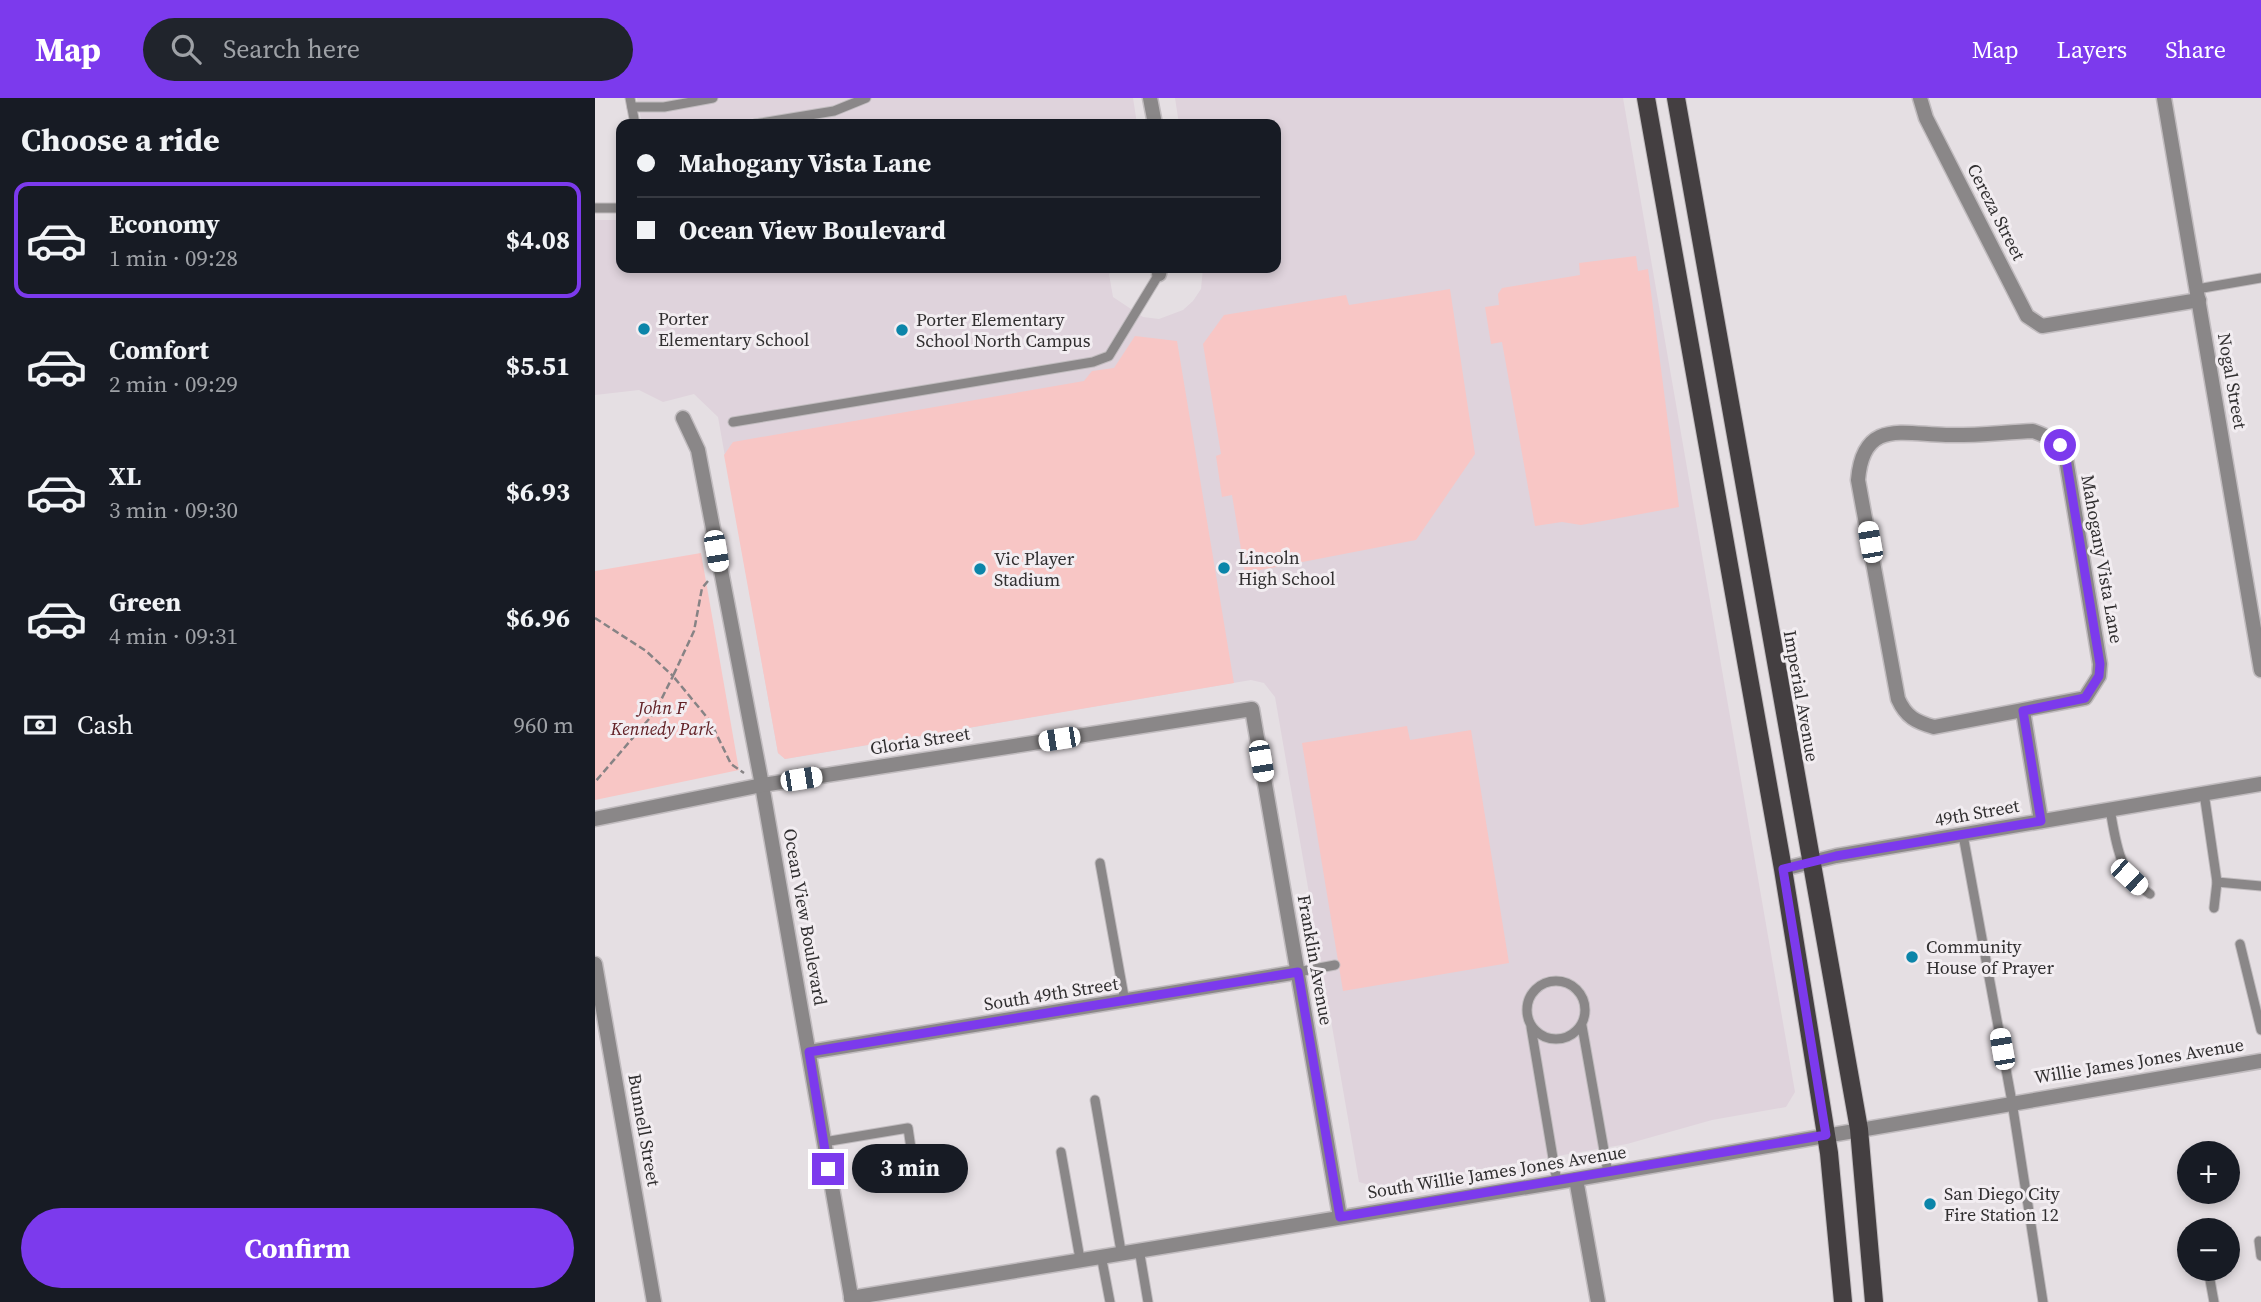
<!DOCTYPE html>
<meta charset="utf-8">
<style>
body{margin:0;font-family:"Source Serif 4",serif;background:#20242c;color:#f1f3f6;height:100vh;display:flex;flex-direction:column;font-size:26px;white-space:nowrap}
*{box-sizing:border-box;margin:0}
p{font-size:23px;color:#9ea1a6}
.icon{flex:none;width:38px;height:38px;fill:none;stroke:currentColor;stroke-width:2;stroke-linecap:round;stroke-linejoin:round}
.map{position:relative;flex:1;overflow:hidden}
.drawer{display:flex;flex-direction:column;background:#171b24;width:595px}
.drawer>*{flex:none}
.guide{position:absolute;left:21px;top:21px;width:665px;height:154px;border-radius:14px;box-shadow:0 4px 10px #0003;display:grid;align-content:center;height:154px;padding:0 21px;background:#171b24}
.buttons{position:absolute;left:1582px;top:1043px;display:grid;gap:14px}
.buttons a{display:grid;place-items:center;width:63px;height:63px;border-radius:50%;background:#171b24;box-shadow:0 4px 10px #0003;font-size:35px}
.end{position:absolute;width:32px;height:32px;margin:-16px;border:9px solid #7c3aed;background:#fff;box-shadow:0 0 0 4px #fff}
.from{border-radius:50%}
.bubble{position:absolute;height:49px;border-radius:24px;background:#171b24;box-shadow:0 4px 10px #0003;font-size:23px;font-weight:700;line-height:49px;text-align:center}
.car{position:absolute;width:21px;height:42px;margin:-21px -10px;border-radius:9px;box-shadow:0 0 5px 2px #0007;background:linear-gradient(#fff 24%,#345 0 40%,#fff 0 76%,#345 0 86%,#fff 0)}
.guide b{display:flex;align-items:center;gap:24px;height:66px;font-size:26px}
.guide b+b{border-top:2px solid #363941}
.guide i{width:18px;height:18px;background:#f1f3f6}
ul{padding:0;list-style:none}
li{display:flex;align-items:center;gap:21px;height:116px;margin:0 14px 10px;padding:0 7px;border:4px solid transparent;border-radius:14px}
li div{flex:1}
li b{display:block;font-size:26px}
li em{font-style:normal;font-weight:700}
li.selected{border-color:#7c3aed}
li>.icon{width:63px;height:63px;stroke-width:1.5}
h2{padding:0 21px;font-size:32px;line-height:84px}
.pay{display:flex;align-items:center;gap:18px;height:77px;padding:0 21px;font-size:26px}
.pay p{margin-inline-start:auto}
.button{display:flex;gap:14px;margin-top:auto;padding:14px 21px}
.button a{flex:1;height:80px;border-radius:42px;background:#7c3aed;color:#fff;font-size:28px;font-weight:700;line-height:80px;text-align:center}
header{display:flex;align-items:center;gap:42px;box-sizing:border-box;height:98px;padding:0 35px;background:#7c3aed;color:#fff}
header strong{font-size:33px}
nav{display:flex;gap:38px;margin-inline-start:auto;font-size:24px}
.search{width:490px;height:63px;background:#20242c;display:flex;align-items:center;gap:18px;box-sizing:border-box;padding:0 24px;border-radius:38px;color:#9ea1a6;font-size:26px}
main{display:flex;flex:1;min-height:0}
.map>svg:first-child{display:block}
.built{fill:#dfd3dc}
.green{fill:#f8c6c5}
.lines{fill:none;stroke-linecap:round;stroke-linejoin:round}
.service-casing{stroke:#c1bcbf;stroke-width:11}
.minor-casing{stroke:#c1bcbf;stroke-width:17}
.primary-casing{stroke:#c1bcbf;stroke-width:20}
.path{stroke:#878385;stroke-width:2.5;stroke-dasharray:7 3.5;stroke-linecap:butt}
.service{stroke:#8a8788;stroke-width:9}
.minor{stroke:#8a8788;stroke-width:14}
.primary{stroke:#443f41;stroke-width:18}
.route{stroke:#7c3aed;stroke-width:9}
.poi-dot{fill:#0b85a9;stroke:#f2edf1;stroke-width:2.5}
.labels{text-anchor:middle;stroke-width:6;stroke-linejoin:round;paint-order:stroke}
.street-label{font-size:18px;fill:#312f30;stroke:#f2edf1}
.poi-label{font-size:18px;fill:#312f30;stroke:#f2edf1;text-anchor:start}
.park-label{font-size:18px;font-style:italic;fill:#622126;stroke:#f2edf1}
</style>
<header>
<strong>Map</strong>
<div class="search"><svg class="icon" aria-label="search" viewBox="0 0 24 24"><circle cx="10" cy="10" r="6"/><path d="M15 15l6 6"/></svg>Search here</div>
<nav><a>Map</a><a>Layers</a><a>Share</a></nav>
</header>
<main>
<section class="drawer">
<h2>Choose a ride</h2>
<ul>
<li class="selected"><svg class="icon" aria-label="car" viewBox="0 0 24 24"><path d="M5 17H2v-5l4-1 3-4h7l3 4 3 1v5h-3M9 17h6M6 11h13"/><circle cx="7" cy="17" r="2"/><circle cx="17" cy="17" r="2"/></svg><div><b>Economy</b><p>1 min · 09:28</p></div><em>$4.08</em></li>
<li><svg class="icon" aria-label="car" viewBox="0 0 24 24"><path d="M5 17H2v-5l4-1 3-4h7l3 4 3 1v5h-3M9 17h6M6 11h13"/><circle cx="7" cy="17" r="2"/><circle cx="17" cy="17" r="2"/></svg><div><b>Comfort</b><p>2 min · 09:29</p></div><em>$5.51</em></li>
<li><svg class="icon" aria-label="car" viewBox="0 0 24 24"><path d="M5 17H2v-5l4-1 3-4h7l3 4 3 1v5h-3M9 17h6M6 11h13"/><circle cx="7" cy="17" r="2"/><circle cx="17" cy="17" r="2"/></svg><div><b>XL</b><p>3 min · 09:30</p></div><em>$6.93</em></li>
<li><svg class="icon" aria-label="car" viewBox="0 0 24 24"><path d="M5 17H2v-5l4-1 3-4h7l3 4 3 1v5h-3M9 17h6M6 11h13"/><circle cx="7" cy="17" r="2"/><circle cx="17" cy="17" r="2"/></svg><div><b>Green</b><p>4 min · 09:31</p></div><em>$6.96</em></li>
</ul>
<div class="pay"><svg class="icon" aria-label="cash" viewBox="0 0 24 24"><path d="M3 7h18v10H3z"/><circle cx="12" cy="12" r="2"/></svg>Cash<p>960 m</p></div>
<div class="button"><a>Confirm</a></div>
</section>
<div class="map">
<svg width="1666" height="1204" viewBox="0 0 1666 1204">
<rect width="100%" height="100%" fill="#e5dfe3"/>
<!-- built -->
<g class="built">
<path d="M 42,0 L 538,0 L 542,26 L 47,26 Z"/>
<path d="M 580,0 L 1028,0 L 1200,994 L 1191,1009 L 1117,1022 L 1032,1046 L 781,1089 L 764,1084 L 680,599 L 669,585 L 656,582 L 190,661 L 183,655 L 123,319 L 99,296 L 68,304 L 44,292 L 0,297 L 0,122 L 26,122 L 26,170 L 518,170 L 514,176 L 518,199 L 548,219 L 564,221 L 588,212 L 598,203 L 606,191 L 608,170 L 681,170 L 681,26 L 584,26 Z"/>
</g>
<!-- green -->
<g class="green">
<path d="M 1041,158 L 1043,173 L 1053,171 L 1084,409 L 986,427 L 967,424 L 940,428 L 907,244 L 896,246 L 890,209 L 904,207 L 903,196 L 907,190 L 985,177 L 984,165 Z"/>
<path d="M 855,191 L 880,356 L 821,442 L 650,475 L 637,397 L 627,399 L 621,358 L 626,356 L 608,246 L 629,217 L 751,197 L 754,207 Z"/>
<path d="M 540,238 L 582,243 L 639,585 L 190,661 L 183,655 L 129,357 L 138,344 L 489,283 L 497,273 L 519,270 Z"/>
<path d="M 106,455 L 144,672 L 0,702 L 0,473 Z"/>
<path d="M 812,628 L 815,642 L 876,632 L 914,865 L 748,893 L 707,645 Z"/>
</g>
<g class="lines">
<defs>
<g id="service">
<path d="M 35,0 L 40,26"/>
<path d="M 37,9 L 69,9 L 118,0"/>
<path d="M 160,26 L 239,13 L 271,0"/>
<path d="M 0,110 L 26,110"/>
<path d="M 1602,191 L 1666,180"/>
<path d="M 138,324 L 498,264 L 514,258 L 564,176"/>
<path d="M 1609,695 L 1622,784 L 1619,810"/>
<path d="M 1515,711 C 1521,745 1524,777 1555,796"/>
<path d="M 1368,737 L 1417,1004 L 1448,1204"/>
<path d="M 505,765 L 530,904"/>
<path d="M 1622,784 L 1666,788"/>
<path d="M 1645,846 L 1666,932"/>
<path d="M 703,874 L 740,867"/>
<circle cx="961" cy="912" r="29"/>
<path d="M 987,928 L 1013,1075"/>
<path d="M 936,929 L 962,1084"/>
<path d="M 500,1002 L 526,1153"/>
<path d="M 229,1044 L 313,1030 L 320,1077"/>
<path d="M 466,1054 L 485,1161"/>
<path d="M 1664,1143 L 1666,1158"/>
<path d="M 544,1151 L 553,1204"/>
<path d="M 506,1157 L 515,1204"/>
<path d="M 1613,1171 L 1619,1204"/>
</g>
<g id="minor">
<path d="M 555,0 L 560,26"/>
<path d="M 1325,0 L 1331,20 L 1432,218 L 1447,228 L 1604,202"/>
<path d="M 1569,0 L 1666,572"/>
<path d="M 564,176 L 565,170"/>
<path d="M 88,320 L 103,352 L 167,687 L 257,1204"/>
<path d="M 1438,333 C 1455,339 1464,344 1471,361 L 1505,566 L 1504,578 L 1490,600 L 1339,629 C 1321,624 1311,619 1303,601 L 1263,382 C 1268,321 1307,336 1351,337 C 1380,338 1410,334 1438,333 Z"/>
<path d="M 1428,613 L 1446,723"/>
<path d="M 0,721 L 167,687 L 657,611 L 745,1119"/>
<path d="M 1188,771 L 1241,758 L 1666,686"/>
<path d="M 0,866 L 59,1204"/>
<path d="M 214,954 L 703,874"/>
<path d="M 981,1081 L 1003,1204"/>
<path d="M 256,1200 L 981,1081 L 1666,963"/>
</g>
<g id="primary">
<path d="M 1051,0 L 1188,771 L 1234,1055 L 1248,1204"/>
<path d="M 1081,0 L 1264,1031 L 1279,1204"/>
</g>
</defs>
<!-- service casing -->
<use href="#service" class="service-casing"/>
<!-- minor casing -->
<use href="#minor" class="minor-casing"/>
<!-- primary casing -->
<use href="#primary" class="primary-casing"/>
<!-- path -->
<g class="path">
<path d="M 113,483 L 107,490 L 99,533 L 78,578 L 115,623 L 136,666 L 149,675"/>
<path d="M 0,520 L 51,553 L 78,578 L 60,614 L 0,684"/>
</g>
<!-- service -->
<use href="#service" class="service"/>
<!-- minor -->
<use href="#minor" class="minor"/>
<!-- primary -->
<use href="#primary" class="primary"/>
</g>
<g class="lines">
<!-- route -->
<path class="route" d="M 233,1071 L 214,954 L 703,874 L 745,1119 L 1231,1037 L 1188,771 L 1241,758 L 1446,723 L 1428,613 L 1490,600 L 1504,578 L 1505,566 L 1471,361 L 1465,347"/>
</g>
<!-- markers -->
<g class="poi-dot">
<circle cx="49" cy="231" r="7"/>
<circle cx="307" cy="232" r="7"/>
<circle cx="629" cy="470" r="7"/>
<circle cx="385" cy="471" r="7"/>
<circle cx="1317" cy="859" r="7"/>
<circle cx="1335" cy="1106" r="7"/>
</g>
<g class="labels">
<!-- street labels -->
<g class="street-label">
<text transform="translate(1401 114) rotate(63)" y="6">Cereza Street</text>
<text transform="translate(1637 283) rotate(80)" y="6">Nogal Street</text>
<text transform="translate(1507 461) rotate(80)" y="6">Mahogany Vista Lane</text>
<text transform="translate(1206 598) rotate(80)" y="6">Imperial Avenue</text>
<text transform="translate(325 643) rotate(-9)" y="6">Gloria Street</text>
<text transform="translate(1382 715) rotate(-10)" y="6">49th Street</text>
<text transform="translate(210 819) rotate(80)" y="6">Ocean View Boulevard</text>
<text transform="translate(720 862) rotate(80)" y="6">Franklin Avenue</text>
<text transform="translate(456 896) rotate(-9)" y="6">South 49th Street</text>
<text transform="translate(1544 963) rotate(-9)" y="6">Willie James Jones Avenue</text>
<text transform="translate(49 1032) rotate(80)" y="6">Bunnell Street</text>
<text transform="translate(902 1074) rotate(-9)" y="6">South Willie James Jones Avenue</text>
</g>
<!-- poi labels -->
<g class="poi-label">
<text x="63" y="227">Porter<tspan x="63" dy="21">Elementary School</tspan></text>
<text x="321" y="228">Porter Elementary<tspan x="321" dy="21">School North Campus</tspan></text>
<text x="643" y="466">Lincoln<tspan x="643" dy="21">High School</tspan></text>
<text x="399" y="467">Vic Player<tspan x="399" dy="21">Stadium</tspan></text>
<text x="1331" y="855">Community<tspan x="1331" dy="21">House of Prayer</tspan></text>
<text x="1349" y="1102">San Diego City<tspan x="1349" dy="21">Fire Station 12</tspan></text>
</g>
<!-- park labels -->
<g class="park-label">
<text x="67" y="616">John F<tspan x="67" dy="21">Kennedy Park</tspan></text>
</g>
</g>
</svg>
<div class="buttons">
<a>+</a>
<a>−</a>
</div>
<i class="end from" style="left:1465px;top:347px"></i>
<i class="end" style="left:233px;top:1071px"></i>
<div class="bubble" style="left:257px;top:1046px;width:116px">3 min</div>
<i class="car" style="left:1275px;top:444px;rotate:350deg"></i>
<i class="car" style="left:121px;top:453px;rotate:170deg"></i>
<i class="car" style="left:464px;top:641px;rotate:261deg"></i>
<i class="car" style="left:666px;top:663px;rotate:170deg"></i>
<i class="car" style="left:206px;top:681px;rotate:81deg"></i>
<i class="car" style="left:1534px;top:779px;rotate:133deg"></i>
<i class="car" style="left:1407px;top:951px;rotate:350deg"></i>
<div class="guide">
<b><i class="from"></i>Mahogany Vista Lane</b>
<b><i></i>Ocean View Boulevard</b>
</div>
</div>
</main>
